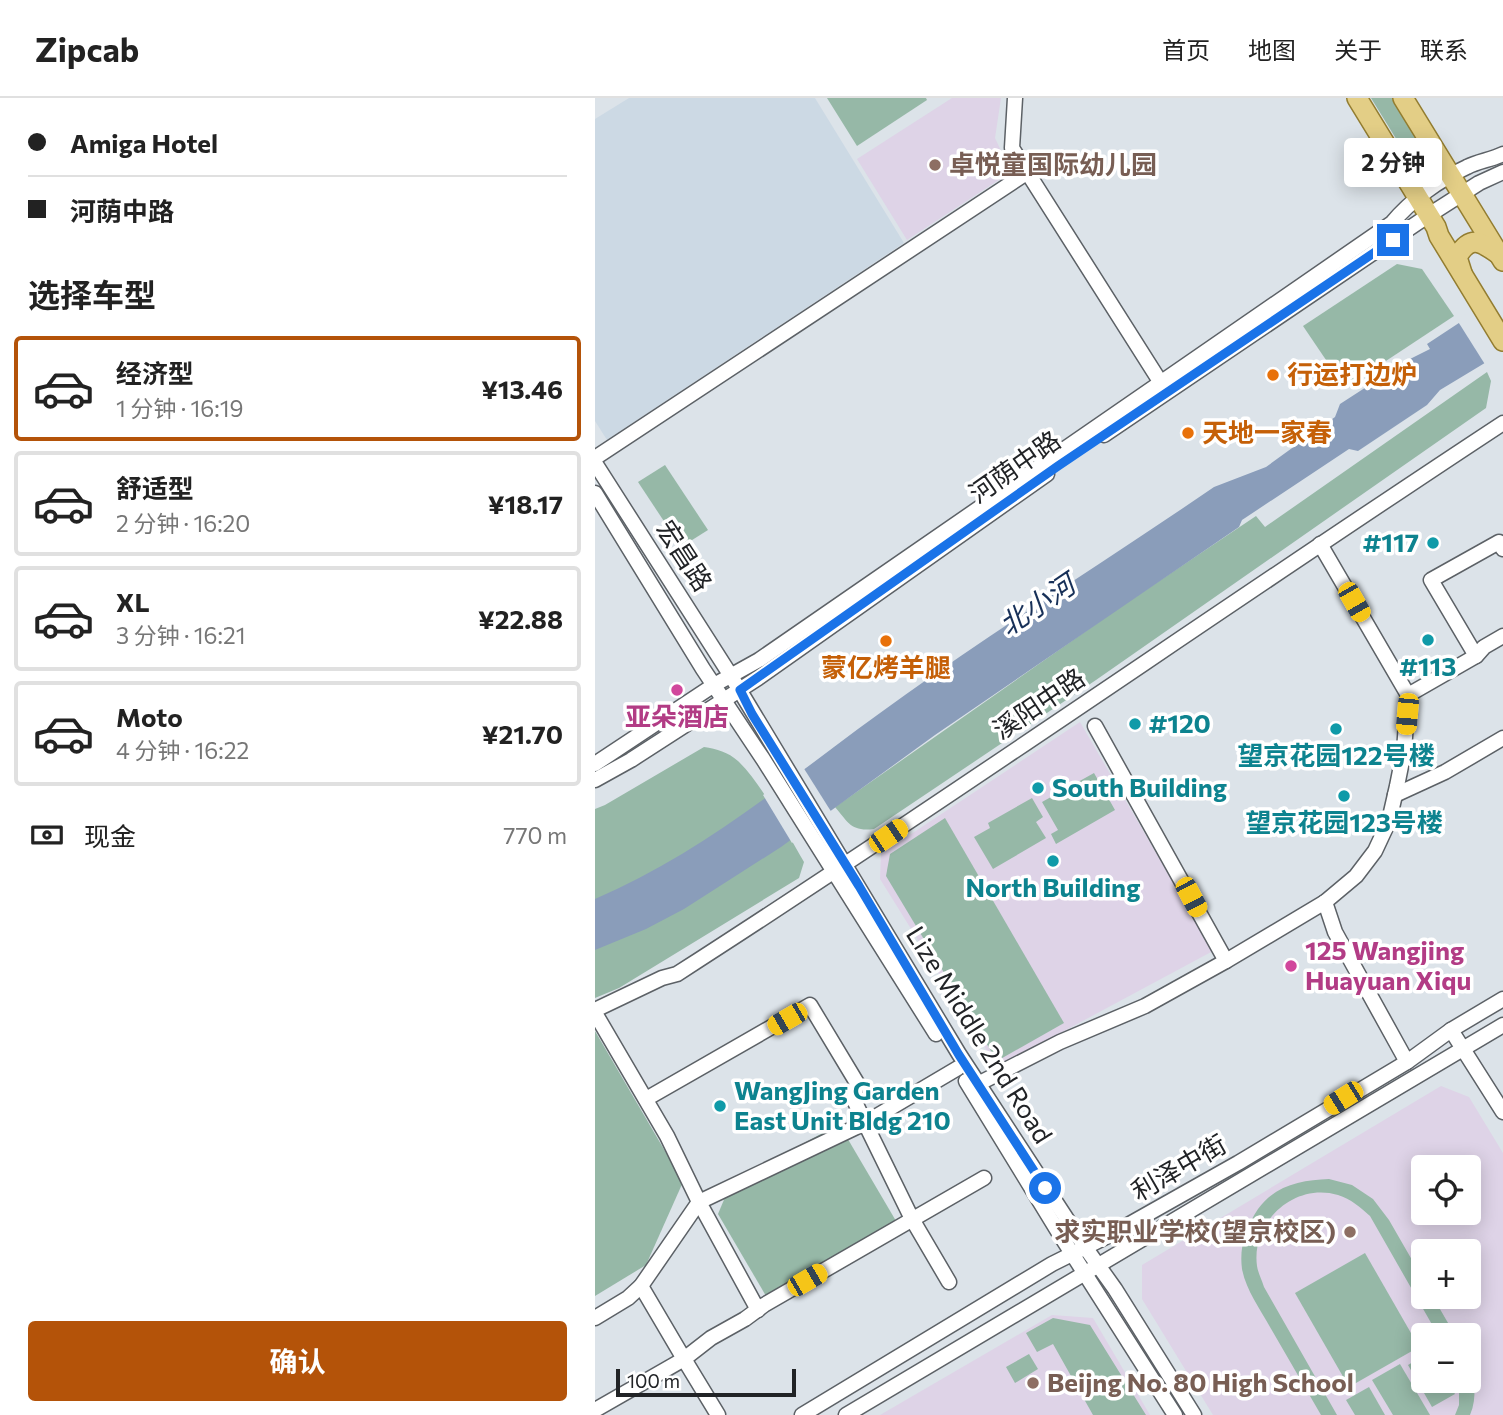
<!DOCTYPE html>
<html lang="zh">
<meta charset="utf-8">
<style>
body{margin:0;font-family:Commissioner,"Noto Sans SC",sans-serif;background:#f2f2f2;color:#222;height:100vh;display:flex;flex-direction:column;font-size:26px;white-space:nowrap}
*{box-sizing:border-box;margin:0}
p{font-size:23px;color:#767676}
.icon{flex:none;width:38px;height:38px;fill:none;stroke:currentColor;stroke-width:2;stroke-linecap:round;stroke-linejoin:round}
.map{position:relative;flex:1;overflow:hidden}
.drawer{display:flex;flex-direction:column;background:#fff;width:595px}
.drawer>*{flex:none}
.guide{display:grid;align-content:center;height:154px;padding:0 28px;background:#fff}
.controls{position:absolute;left:816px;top:1057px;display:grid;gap:14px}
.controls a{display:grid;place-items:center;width:70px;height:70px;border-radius:7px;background:#fff;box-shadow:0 4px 18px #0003;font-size:35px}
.scale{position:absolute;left:21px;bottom:18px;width:180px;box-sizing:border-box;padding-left:7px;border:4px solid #212326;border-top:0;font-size:19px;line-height:24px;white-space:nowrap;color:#212326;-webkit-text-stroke:5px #fff;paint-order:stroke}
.end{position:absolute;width:32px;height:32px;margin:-16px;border:9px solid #1a73e8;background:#fff;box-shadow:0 0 0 4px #fff}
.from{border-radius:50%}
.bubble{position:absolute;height:49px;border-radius:7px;background:#fff;box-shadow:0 4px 18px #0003;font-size:23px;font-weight:700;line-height:49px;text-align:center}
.car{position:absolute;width:21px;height:42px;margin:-21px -10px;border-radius:9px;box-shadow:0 0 5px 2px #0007;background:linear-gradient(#f5c518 24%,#345 0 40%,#f5c518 0 76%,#345 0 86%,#f5c518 0)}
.guide b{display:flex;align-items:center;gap:24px;height:66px;font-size:26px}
.guide b+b{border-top:2px solid #e0e0e0}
.guide i{width:18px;height:18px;background:#222}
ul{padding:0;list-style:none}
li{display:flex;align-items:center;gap:21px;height:105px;margin:0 14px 10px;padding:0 14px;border:4px solid #e0e0e0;border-radius:7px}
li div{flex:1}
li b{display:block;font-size:26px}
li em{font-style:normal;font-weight:700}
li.active{border-color:#b45309}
li>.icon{width:63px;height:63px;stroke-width:1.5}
h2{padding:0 28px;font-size:32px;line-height:84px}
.pay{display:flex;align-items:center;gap:18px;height:77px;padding:0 28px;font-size:26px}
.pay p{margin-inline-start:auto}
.button{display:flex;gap:14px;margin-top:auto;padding:14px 28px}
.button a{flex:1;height:80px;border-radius:7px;background:#b45309;color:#fff;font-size:28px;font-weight:700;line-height:80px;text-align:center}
header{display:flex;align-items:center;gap:42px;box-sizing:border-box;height:98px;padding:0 35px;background:#fff;border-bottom:2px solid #e0e0e0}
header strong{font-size:33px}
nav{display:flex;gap:38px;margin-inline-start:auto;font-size:24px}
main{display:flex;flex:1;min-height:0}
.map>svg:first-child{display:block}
.built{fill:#ccd9e4}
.education{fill:#ded3e7;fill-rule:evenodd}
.green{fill:#96b8a7}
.water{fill:#8a9dba}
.pier{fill:#dce3e9}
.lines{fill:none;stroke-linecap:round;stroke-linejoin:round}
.minor-casing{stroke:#5c6166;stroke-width:17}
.major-casing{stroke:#937d30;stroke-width:22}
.minor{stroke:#fff;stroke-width:14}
.major{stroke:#e3ce86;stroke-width:19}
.route{stroke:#1a73e8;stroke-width:9}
.education-dot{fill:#8d6e63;stroke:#fff;stroke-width:2.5}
.food-dot{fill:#e8710a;stroke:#fff;stroke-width:2.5}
.culture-dot{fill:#0f9aa8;stroke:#fff;stroke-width:2.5}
.hotel-dot{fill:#d1479c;stroke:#fff;stroke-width:2.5}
.labels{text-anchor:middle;stroke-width:7;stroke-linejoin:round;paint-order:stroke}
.education-label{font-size:26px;font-weight:bold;fill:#785e54;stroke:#fff;text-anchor:start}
.food-label{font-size:26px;font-weight:bold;fill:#c56008;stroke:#fff;text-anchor:start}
.street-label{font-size:26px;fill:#212326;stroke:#fff}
.culture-label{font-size:26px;font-weight:bold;fill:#0d838f;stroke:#fff}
.hotel-label{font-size:26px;font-weight:bold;fill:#b23c85;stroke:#fff}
.water-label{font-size:28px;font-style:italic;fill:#173058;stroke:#fff}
</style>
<header>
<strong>Zipcab</strong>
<nav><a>首页</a><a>地图</a><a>关于</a><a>联系</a></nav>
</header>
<main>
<section class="drawer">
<div class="guide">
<b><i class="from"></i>Amiga Hotel</b>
<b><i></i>河荫中路</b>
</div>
<h2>选择车型</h2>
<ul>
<li class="active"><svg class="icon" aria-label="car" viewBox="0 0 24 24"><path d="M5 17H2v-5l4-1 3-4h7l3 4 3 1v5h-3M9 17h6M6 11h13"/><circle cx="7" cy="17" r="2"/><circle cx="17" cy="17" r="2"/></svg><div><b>经济型</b><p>1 分钟 · 16:19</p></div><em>¥13.46</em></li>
<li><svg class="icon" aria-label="car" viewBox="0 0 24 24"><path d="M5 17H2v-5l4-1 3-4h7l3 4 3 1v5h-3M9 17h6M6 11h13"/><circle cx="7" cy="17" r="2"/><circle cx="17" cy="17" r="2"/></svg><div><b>舒适型</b><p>2 分钟 · 16:20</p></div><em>¥18.17</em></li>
<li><svg class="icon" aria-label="car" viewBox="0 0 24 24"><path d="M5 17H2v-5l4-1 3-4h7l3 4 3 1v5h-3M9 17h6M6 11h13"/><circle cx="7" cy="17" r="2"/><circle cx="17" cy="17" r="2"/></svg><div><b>XL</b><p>3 分钟 · 16:21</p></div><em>¥22.88</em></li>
<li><svg class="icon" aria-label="car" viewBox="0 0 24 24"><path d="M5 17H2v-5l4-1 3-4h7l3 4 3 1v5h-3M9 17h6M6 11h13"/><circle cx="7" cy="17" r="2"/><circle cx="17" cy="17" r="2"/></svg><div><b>Moto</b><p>4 分钟 · 16:22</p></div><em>¥21.70</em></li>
</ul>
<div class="pay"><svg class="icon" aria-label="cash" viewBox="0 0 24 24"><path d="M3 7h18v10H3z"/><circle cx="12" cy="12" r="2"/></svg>现金<p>770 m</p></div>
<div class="button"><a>确认</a></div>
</section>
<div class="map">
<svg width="908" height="1317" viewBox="0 0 908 1317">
<rect width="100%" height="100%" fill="#dce3e9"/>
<!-- built -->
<path class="built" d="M 34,0 L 220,0 L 309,145 L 12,342 L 0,323 L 0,21 Z"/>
<!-- education -->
<g class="education">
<path d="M 357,0 L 406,0 L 400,40 L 416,74 L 312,142 L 262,61 Z"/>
<path d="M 485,624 L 618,853 L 402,969 L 285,781 L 286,756 Z"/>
<path d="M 846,988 L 874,999 L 908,1055 L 908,1317 L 618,1317 L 547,1201 L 547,1167 ZM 828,1069 L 873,1069 L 873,1115 L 828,1115 ZM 828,1153 L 873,1153 L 873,1199 L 828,1199 ZM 828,1237 L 873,1237 L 873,1283 L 828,1283 Z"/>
<path d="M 457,1217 L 498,1220 L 555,1317 L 285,1317 Z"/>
</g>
<!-- green -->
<g class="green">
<path d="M 232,0 L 331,0 L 332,2 L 262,48 Z"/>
<path d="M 776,0 L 797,0 L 823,43 L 822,51 L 815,55 L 808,52 Z"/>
<path d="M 802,166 L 827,171 L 859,218 L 750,290 L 708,228 Z"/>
<path d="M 892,274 L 896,283 L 891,310 L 501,582 L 279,731 C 256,734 253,724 240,709 L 521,512 L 661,418 L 670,429 Z"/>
<path d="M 70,367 L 113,432 L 86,449 L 43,384 Z"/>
<path d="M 109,649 C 122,651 133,654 143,663 C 168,687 191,734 209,764 L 204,780 L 24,890 L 0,900 L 0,711 L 10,707 Z"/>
<path d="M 499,675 L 520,712 L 461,746 L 456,736 L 463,732 L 447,704 Z"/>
<path d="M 437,700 L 448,719 L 441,724 L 451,740 L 398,771 L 379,739 L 395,730 L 393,725 Z"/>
<path d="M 350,720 L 469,925 L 402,963 L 291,778 L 295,756 Z"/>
<path d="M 0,933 L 88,1084 L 51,1167 L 0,1198 Z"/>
<path d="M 244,1026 L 301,1123 L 171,1198 L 123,1116 L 136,1085 Z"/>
<path d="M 734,1081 L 757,1087 L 778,1101 L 794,1122 L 828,1181 L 828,1199 L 838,1199 L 860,1237 L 843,1237 L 775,1118 C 765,1109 756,1101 743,1097 C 699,1084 656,1124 662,1168 C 663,1175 667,1182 669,1189 L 742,1317 L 726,1317 C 709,1288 692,1258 675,1229 C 665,1211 651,1192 647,1171 C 644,1149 651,1129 663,1111 C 680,1087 707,1082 734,1081 Z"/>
<path d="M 770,1155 L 824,1249 L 754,1289 L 700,1195 Z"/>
<path d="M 458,1220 L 495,1227 L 551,1317 L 498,1317 L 458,1246 L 442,1254 L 431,1235 Z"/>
<path d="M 434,1256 L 443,1271 L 420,1285 L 411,1269 Z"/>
<path d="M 828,1258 L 828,1283 L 852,1283 L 860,1296 L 837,1309 L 813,1267 Z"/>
<path d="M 873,1262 C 879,1280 883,1299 875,1317 L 860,1317 L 864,1307 L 864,1283 L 873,1283 Z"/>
<path d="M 805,1266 L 835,1317 L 798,1317 L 777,1282 Z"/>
<path d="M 774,1289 L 790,1317 L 760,1317 L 751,1302 Z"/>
</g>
<!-- water -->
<path class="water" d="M 908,196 L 908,254 L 845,292 L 832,307 L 763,353 L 754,351 L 647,422 L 644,429 L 340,637 L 186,749 L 89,811 L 51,831 L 0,852 L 0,801 C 115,752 209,668 310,597 C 411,525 517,459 619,389 L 671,369 L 740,319 L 745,306 L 813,262 L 835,251 L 832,246 Z"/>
<!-- pier -->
<g class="pier">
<path d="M 908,192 L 908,258 L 891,268 L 862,222 Z"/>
<path d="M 208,669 L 237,715 L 197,745 L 168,697 Z"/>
</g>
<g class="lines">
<defs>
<g id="minor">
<path d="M 420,0 L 417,50 L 566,285"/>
<path d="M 509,337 L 834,117 L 884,85 L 908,74"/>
<path d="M 0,360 L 433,74"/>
<path d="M 0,365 L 136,578 L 364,956 L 490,1149 L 520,1191 L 599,1317"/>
<path d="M 0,395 L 108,571 L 168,661 L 341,936"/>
<path d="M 881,558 L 836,482 L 904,444 L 908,451"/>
<path d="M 813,597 L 881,558 L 889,549 L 908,538"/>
<path d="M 500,628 L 631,863"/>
<path d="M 0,666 L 119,587 L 164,562 L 797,125 C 816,102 844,82 872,69 C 883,63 896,62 908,56"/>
<path d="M 0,682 L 36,662 L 163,580 L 452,376"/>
<path d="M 800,697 L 850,674 L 908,640"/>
<path d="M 730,804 L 740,834 L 812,964"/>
<path d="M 0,912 L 67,880 L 82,876 C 360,697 631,507 908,325"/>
<path d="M 0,915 L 72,1038 L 104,1104 L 46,1188 L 33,1200 L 0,1220"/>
<path d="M 856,932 L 908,1014"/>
<path d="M 371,983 L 464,1135 L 580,1317"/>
<path d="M 377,989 L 465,944 L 550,908 L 631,863 L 730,804 L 761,778 L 780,753 L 794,723 L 802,688 L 809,653 L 813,597 L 725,446"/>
<path d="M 51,1001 L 215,907 L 262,985 L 259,1002 L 270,1025 L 317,1121 L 354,1184"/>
<path d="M 163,1212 L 104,1104 L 270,1025 L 363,970"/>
<path d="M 0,1312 L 89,1261 L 46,1188"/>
<path d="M 123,1317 L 89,1261 L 116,1240 L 150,1221 L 169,1207 L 389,1080"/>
<path d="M 207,1317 L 457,1166 L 517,1136 L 643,1065 L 812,964 L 856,932 L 908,901"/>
<path d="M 251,1317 L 908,927"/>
</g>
<g id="major">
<path d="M 762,0 L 841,129 L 844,138 L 908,243"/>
<path d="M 808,0 L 908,163"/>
<path d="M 867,175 L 862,159 C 875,137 885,143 902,155"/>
</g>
</defs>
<!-- minor casing -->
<use href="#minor" class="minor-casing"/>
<!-- major casing -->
<use href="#major" class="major-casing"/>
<!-- minor -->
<use href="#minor" class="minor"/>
<!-- major -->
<use href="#major" class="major"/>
</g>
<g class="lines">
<!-- route -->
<path class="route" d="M 450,1090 L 364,957 L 264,788 L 157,616 L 145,592 L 463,368 L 798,142"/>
</g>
<!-- markers -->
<g class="education-dot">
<circle cx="340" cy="67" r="7"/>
<circle cx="755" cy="1134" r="7"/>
<circle cx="438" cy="1285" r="7"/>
</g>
<g class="food-dot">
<circle cx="678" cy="277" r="7"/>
<circle cx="593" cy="335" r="7"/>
<circle cx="291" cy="543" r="7"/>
</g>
<g class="culture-dot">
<circle cx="838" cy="445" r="7"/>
<circle cx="833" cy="542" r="7"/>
<circle cx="540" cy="626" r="7"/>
<circle cx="741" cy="631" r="7"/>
<circle cx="443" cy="690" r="7"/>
<circle cx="749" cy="698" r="7"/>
<circle cx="458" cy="763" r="7"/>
<circle cx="125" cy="1008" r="7"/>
</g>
<g class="hotel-dot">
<circle cx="82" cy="592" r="7"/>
<circle cx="696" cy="868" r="7"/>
</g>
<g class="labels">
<!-- education labels -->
<g class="education-label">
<text x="354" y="76">卓悦童国际幼儿园</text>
<text x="741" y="1143" text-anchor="end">求实职业学校(望京校区)</text>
<text x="452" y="1294">Beijng No. 80 High School</text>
</g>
<!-- food labels -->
<g class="food-label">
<text x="692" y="286">行运打边炉</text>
<text x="607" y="344">天地一家春</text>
<text x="291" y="579" text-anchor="middle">蒙亿烤羊腿</text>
</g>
<!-- street labels -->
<g class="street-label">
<text transform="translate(420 369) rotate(-35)" y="9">河荫中路</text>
<text transform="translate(89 458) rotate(57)" y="9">宏昌路</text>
<text transform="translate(444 606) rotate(-34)" y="9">溪阳中路</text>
<text transform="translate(384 937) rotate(58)" y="9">Lize Middle 2nd Road</text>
<text transform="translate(584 1070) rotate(-30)" y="9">利泽中街</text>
</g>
<!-- culture labels -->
<g class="culture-label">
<text x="824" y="454" text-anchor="end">#117</text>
<text x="833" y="578">#113</text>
<text x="554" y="635" text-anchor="start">#120</text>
<text x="741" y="667">望京花园122号楼</text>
<text x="457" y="699" text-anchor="start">South Building</text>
<text x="749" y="734">望京花园123号楼</text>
<text x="458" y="799">North Building</text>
<text x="139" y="1002" text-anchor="start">WangJing Garden<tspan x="139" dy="30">East Unit Bldg 210</tspan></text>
</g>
<!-- hotel labels -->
<g class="hotel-label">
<text x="82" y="628">亚朵酒店</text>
<text x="710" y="862" text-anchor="start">125 Wangjing<tspan x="710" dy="30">Huayuan Xiqu</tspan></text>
</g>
<!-- water labels -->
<g class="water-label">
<text transform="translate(442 507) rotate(-34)" y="10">北小河</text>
</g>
</g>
</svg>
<div class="controls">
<a><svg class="icon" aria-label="locate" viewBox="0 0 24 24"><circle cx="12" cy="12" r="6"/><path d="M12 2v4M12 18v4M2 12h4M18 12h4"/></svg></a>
<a>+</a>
<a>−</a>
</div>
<div class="scale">100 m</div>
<i class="end from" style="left:450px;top:1090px"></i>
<i class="end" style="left:798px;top:142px"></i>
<div class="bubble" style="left:749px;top:40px;width:98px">2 分钟</div>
<i class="car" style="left:759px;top:504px;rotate:150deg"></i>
<i class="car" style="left:812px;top:616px;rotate:185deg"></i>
<i class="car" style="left:293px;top:738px;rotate:56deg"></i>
<i class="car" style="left:596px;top:799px;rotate:152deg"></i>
<i class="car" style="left:192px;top:921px;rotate:240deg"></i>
<i class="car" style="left:748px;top:1000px;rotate:238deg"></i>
<i class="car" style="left:212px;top:1182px;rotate:60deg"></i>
</div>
</main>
